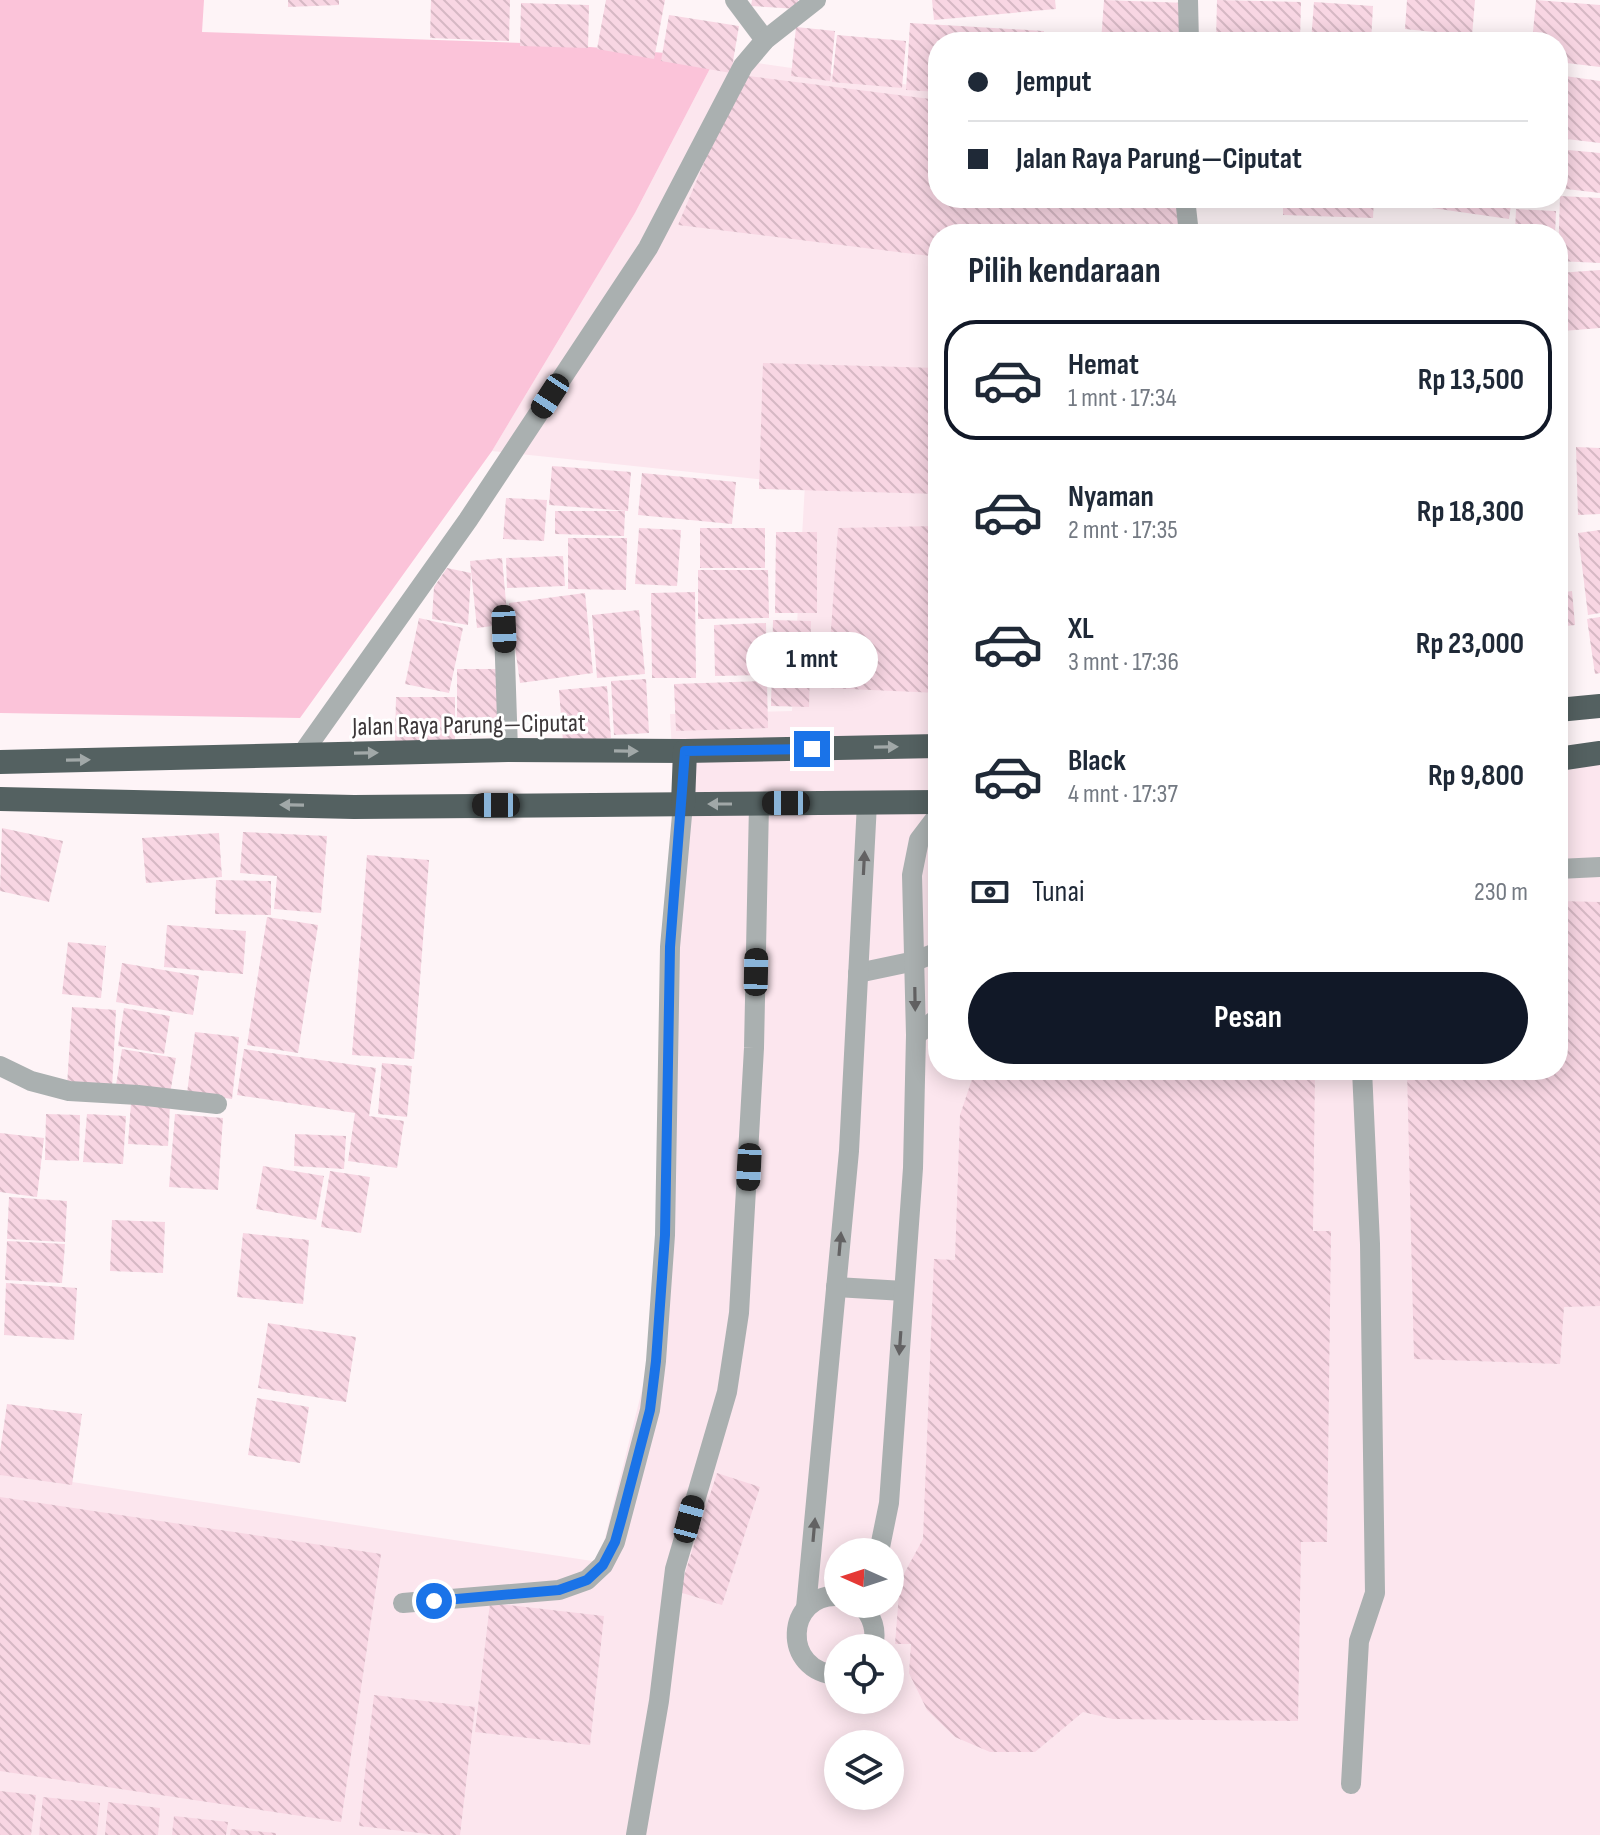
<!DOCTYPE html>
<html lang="id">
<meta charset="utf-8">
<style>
body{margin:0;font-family:"Sofia Sans Condensed",sans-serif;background:#f6f6f7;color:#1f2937;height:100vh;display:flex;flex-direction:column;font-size:30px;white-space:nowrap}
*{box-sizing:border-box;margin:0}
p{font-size:26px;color:#747a83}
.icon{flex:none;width:44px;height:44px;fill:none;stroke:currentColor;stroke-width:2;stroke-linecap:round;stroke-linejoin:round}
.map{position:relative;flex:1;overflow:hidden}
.side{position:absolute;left:928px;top:224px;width:640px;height:856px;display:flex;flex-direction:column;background:#fff;border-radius:32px;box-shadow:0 4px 20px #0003}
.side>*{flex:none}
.banner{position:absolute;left:928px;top:32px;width:640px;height:176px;border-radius:32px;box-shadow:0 4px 20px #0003;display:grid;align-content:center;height:176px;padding:0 40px;background:#fff}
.needle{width:52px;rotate:273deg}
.tools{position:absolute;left:824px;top:1538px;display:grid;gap:16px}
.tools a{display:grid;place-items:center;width:80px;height:80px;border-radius:50%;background:#fff;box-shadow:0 4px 20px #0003;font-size:40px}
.end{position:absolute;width:36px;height:36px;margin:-18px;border:10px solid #1a73e8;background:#fff;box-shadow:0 0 0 4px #fff}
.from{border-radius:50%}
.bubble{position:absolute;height:56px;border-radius:28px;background:#fff;box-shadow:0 4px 20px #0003;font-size:26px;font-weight:700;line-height:56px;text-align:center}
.car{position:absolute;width:24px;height:48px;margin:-24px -12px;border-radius:10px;box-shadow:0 0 6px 2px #0007;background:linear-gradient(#222 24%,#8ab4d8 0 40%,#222 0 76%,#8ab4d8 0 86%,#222 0)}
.banner b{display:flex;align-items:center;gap:28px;height:76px;font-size:30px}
.banner b+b{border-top:2px solid #e0e1e3}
.banner i{width:20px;height:20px;background:#1f2937}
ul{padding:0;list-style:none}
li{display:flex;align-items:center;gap:24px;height:120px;margin:0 16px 12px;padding:0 24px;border:4px solid transparent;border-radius:32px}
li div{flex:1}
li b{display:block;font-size:30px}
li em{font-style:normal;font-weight:700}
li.on{border-color:#111827}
li>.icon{width:72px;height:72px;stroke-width:1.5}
h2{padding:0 40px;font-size:36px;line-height:96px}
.pay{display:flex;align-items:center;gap:20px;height:88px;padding:0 40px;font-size:30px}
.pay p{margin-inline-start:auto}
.button{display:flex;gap:16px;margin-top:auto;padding:16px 40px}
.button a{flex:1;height:92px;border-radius:48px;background:#111827;color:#fff;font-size:32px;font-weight:700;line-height:92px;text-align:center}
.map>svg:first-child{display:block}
.built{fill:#fce6ee;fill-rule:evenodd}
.green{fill:#fbc3d9}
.building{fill:url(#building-back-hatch)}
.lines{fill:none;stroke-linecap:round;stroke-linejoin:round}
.minor{stroke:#aab0b0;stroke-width:20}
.highway{stroke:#546161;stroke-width:24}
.oneway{fill:#a1a8a8}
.oneway2{fill:#636263}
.route{stroke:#1a73e8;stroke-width:10}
.labels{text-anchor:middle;stroke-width:6;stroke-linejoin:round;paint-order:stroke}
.street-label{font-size:26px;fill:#3d383a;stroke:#fff}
</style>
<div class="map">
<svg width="1600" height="1835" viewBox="0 0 1600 1835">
<defs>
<pattern id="building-back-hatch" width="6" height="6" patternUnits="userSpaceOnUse" patternTransform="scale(2)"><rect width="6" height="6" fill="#f8d6e3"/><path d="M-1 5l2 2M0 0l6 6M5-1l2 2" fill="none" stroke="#d6b8c4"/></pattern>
</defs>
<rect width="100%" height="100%" fill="#fef4f7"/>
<!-- built -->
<path class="built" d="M 716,57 L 938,89 L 938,1070 L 1558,1070 L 1558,749 L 1600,743 L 1600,1835 L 0,1835 L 0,1471 L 599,1562 L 660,1318 L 675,806 L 670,714 L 792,711 L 805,484 L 492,451 L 635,213 ZM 838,1552 L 890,1552 L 890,1604 L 838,1604 ZM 838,1648 L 890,1648 L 890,1700 L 838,1700 ZM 838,1744 L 890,1744 L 890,1796 L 838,1796 Z"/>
<!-- green -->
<path class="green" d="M 0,0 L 204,0 L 202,32 L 552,44 L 716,57 L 635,213 L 492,451 L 300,718 L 0,713 Z"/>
<!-- building -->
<g class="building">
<path d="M 288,0 L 339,0 L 339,5 L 288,7 Z"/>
<path d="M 431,0 L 510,0 L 509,41 L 430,38 Z"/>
<path d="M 606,0 L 665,0 L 654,59 L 597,49 Z"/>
<path d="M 752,0 L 798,0 L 798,9 L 751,6 Z"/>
<path d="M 932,0 L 1055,0 L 1056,9 L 934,20 Z"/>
<path d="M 1104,0 L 1187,3 L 1184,42 L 1101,42 Z"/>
<path d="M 1217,0 L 1301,2 L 1300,42 L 1216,42 Z"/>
<path d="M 1407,0 L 1475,0 L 1472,36 L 1405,29 Z"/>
<path d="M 1536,0 L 1600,5 L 1600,67 L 1558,62 L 1558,42 L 1532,42 Z"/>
<path d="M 1314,2 L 1373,6 L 1371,42 L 1311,42 Z"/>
<path d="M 521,3 L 589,5 L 588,48 L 520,46 Z"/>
<path d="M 669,15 L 739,26 L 731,73 L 661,61 Z"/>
<path d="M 910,23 L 1044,31 L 1043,42 L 938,42 L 938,92 L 906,90 Z"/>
<path d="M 796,27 L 835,31 L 830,81 L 791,76 Z"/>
<path d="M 837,35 L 906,41 L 902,88 L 832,82 Z"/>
<path d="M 741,75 L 938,100 L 938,198 L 1176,198 L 1179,234 L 938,234 L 938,257 L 678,225 Z"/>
<path d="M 1558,75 L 1600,81 L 1600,143 L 1558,138 Z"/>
<path d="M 1558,149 L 1600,153 L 1600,193 L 1558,188 Z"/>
<path d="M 1560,196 L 1600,198 L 1600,263 L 1558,261 Z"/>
<path d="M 1283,198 L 1374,198 L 1373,218 L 1283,215 Z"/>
<path d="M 1434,198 L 1512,198 L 1509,219 L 1432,208 Z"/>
<path d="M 1516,209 L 1556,211 L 1555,234 L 1515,234 Z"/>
<path d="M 1600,270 L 1600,328 L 1563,331 L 1558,273 Z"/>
<path d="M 763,363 L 938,368 L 938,494 L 759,489 Z"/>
<path d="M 1576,447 L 1600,448 L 1600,514 L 1578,515 Z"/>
<path d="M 552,466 L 631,472 L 628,511 L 549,505 Z"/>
<path d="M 642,473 L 736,482 L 732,524 L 638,515 Z"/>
<path d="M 506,498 L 547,500 L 544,541 L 503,539 Z"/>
<path d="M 555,511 L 625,511 L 624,536 L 555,534 Z"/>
<path d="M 938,526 L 938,693 L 827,688 L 838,528 Z"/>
<path d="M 639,528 L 681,530 L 677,586 L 635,584 Z"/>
<rect x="700" y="528" width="65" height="40"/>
<path d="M 1600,530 L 1600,613 L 1588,615 L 1578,533 Z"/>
<path d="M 776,532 L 817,532 L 817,613 L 775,613 Z"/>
<path d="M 568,538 L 627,538 L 626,590 L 568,589 Z"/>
<path d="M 563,556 L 565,586 L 507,588 L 506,558 Z"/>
<path d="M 502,558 L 508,624 L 477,628 L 470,561 Z"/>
<path d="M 447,568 L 471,573 L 468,625 L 432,619 L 434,587 Z"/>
<path d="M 698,570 L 768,570 L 769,618 L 698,619 Z"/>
<path d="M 1572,591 L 1575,625 L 1558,627 L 1558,593 Z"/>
<path d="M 695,592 L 696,678 L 652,678 L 651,593 Z"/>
<path d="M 585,593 L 593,673 L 520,683 L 509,603 Z"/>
<path d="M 639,610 L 645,674 L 597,678 L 592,615 Z"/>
<path d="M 1600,617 L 1600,673 L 1595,674 L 1587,619 Z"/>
<path d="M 419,618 L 463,628 L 449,693 L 405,684 Z"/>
<path d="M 773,620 L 811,621 L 809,707 L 771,706 Z"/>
<path d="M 766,623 L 767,675 L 715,676 L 714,625 Z"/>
<path d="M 457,669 L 498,669 L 497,735 L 457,735 Z"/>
<path d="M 646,679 L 649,733 L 614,735 L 611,681 Z"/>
<path d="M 767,681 L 768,728 L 676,731 L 674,684 Z"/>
<path d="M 607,686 L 611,738 L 563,742 L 559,690 Z"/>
<path d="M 396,697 L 455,697 L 455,744 L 395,743 Z"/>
<path d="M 2,828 L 63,841 L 49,902 L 0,891 Z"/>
<path d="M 243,832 L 327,836 L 321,913 L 274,909 L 277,876 L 240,873 Z"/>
<path d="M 219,833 L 222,877 L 146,883 L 142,838 Z"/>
<path d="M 367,855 L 429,860 L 414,1059 L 352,1055 Z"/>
<path d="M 216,880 L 271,881 L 271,915 L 215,914 Z"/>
<path d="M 1558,901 L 1600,902 L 1600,1306 L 1564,1307 L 1560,1364 L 1414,1359 L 1407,1070 L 1558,1070 Z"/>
<path d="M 267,917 L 318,925 L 298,1053 L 247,1045 Z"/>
<path d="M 167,925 L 246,931 L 243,974 L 164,967 Z"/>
<path d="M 68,942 L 106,946 L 101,998 L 62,994 Z"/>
<path d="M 122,963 L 199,976 L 193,1015 L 116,1002 Z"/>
<path d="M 72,1007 L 116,1010 L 112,1089 L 67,1086 Z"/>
<path d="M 124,1008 L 170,1016 L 164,1054 L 118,1046 Z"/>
<path d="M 195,1032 L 239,1037 L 232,1099 L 187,1093 Z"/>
<path d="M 122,1049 L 176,1058 L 170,1094 L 116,1085 Z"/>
<path d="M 244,1049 L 376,1068 L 369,1116 L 404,1121 L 397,1168 L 348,1161 L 355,1113 L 237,1095 Z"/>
<path d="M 382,1063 L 412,1066 L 407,1117 L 378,1114 Z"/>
<path d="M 975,1070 L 1315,1070 L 1313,1231 L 1331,1231 L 1327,1542 L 1301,1542 L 1298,1721 L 1113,1719 L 1083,1712 L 1035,1752 L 990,1752 L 955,1737 L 927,1710 L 909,1673 L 911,1644 L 895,1644 L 900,1581 L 923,1539 L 934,1259 L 955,1260 L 960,1115 Z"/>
<path d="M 131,1103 L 170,1105 L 168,1146 L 128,1144 Z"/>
<path d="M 46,1114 L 80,1115 L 79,1161 L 45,1160 Z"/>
<path d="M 87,1114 L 126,1116 L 123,1164 L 83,1162 Z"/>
<path d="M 175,1114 L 223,1118 L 218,1190 L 169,1187 Z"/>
<path d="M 0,1133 L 44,1138 L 37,1197 L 0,1192 Z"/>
<path d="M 295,1134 L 346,1136 L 344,1169 L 294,1166 Z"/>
<path d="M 263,1166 L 324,1176 L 316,1220 L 256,1209 Z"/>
<path d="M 330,1171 L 370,1177 L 361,1233 L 321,1227 Z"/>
<path d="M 9,1197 L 67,1201 L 65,1242 L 7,1239 Z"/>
<path d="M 112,1220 L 165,1222 L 163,1273 L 110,1271 Z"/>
<path d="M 243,1233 L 309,1240 L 303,1304 L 237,1297 Z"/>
<path d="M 7,1241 L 65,1244 L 62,1283 L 5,1280 Z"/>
<path d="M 6,1283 L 77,1288 L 74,1340 L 4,1335 Z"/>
<path d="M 268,1323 L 356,1337 L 346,1402 L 258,1388 Z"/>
<path d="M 257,1398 L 309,1407 L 300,1463 L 248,1455 Z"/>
<path d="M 7,1404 L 82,1414 L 72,1485 L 0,1475 L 0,1452 Z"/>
<path d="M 717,1473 L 760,1487 L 722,1605 L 679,1592 Z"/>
<path d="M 0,1497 L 381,1554 L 341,1822 L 0,1771 Z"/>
<path d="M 490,1603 L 604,1616 L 590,1745 L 475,1732 Z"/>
<path d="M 374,1695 L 475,1707 L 460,1835 L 437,1835 L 359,1826 Z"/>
<path d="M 0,1791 L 36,1795 L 31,1835 L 0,1835 Z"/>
<path d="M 43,1797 L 100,1803 L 97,1835 L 39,1835 Z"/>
<path d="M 108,1802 L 160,1808 L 158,1835 L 105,1835 Z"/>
<path d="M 174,1816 L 228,1822 L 226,1835 L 172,1835 Z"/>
<path d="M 231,1829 L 276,1833 L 276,1835 L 230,1835 Z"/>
</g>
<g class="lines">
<!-- minor -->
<g class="minor">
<path d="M 735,0 L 765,40"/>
<path d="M 1188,0 L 1189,42"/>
<path d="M 1185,198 L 1189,234"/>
<path d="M 504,629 L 508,750"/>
<path d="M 302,754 L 468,520 L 648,248 L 743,66 L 765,40 L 816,0"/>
<path d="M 1558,869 L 1600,867"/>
<path d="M 858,973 L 915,961 L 938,952"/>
<path d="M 916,1035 L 938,1018"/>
<path d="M 0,1066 L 31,1081 L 69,1091 L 138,1095 L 217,1104"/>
<path d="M 836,1287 L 904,1291"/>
<path d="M 879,1552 L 889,1503 L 913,1168 L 916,1035 L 912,875 L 919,840 L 938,815"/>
<path d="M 838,1596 C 786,1593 780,1672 838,1675"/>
<path d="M 403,1603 L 559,1590 L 587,1580 L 603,1565 L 615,1542 L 650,1410 L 656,1361 L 665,1235 L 670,947 L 683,804"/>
<path d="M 860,1604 C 873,1616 877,1631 873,1648"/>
<path d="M 806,1608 L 849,1151 L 867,803"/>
<path d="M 1351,1784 L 1359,1641 L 1375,1593 L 1370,1244 L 1362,1070"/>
<path d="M 636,1835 L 659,1701 L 675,1569 L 727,1392 L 739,1313 L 754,1048 L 759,804"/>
</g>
<!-- highway -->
<g class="highway">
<path d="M 1558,710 L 1600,706"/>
<path d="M 1558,759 L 1600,753"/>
<path d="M 0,762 L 508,750 L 685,751 L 938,746"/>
<path d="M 0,799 L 354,807 L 938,802"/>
<path d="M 683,804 L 685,751"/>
</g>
</g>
<!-- one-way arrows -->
<defs><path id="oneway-solid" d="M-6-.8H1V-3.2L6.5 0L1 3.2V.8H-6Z" transform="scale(2)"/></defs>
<g class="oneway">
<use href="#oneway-solid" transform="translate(886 747) rotate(-1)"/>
<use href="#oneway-solid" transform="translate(626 751) rotate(1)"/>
<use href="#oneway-solid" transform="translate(366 753) rotate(-1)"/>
<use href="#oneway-solid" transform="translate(78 760) rotate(-1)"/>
<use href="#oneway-solid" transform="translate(720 804) rotate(180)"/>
<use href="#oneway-solid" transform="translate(292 805) rotate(-179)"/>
</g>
<g class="oneway2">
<use href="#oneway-solid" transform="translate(864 863) rotate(-87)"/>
<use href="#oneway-solid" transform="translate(915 999) rotate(89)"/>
<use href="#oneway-solid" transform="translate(840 1244) rotate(-85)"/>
<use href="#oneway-solid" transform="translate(900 1343) rotate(94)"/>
<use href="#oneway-solid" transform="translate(814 1530) rotate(-85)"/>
</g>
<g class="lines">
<!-- route -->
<path class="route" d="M 434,1601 L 559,1590 L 587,1580 L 603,1565 L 615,1542 L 622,1517 L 650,1410 L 656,1361 L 665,1235 L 670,947 L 685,751 L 812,749"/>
</g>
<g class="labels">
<!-- street labels -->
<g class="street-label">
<text transform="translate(469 724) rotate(-1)" y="9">Jalan Raya Parung—Ciputat</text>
</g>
</g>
</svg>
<div class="tools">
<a><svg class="needle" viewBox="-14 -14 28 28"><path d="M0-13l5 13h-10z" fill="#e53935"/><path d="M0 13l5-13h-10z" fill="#747a83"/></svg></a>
<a><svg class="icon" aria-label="locate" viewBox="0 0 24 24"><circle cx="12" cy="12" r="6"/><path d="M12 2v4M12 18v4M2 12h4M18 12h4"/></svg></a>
<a><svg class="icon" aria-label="layers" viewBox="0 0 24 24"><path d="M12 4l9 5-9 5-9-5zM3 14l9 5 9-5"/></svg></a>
</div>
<i class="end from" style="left:434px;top:1601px"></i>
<i class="end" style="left:812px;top:749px"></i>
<div class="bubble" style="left:746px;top:632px;width:132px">1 mnt</div>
<i class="car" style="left:550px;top:396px;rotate:213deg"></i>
<i class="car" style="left:504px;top:629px;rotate:178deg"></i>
<i class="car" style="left:786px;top:803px;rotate:270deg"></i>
<i class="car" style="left:496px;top:805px;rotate:270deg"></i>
<i class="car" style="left:756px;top:972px;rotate:1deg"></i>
<i class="car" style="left:749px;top:1167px;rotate:183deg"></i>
<i class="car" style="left:689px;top:1519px;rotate:15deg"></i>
<div class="banner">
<b><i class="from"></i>Jemput</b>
<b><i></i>Jalan Raya Parung—Ciputat</b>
</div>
<section class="side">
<h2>Pilih kendaraan</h2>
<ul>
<li class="on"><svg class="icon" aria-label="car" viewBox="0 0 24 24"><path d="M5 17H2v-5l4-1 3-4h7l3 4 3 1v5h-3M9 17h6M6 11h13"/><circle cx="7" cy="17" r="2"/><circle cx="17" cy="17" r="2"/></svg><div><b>Hemat</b><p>1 mnt · 17:34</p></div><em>Rp 13,500</em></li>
<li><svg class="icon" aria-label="car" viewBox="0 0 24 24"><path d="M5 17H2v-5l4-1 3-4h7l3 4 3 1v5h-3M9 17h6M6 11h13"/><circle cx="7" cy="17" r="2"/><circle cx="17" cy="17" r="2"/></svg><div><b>Nyaman</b><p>2 mnt · 17:35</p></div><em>Rp 18,300</em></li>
<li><svg class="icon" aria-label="car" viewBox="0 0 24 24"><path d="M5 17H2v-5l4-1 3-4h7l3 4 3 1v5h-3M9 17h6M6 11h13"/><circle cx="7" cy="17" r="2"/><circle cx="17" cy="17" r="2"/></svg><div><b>XL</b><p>3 mnt · 17:36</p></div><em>Rp 23,000</em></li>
<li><svg class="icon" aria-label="car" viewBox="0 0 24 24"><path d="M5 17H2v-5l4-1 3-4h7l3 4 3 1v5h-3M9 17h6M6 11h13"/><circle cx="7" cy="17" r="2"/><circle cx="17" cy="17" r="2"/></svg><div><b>Black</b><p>4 mnt · 17:37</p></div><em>Rp 9,800</em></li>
</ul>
<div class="pay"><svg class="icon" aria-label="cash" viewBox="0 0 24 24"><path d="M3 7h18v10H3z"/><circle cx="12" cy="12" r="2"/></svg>Tunai<p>230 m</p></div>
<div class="button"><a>Pesan</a></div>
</section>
</div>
